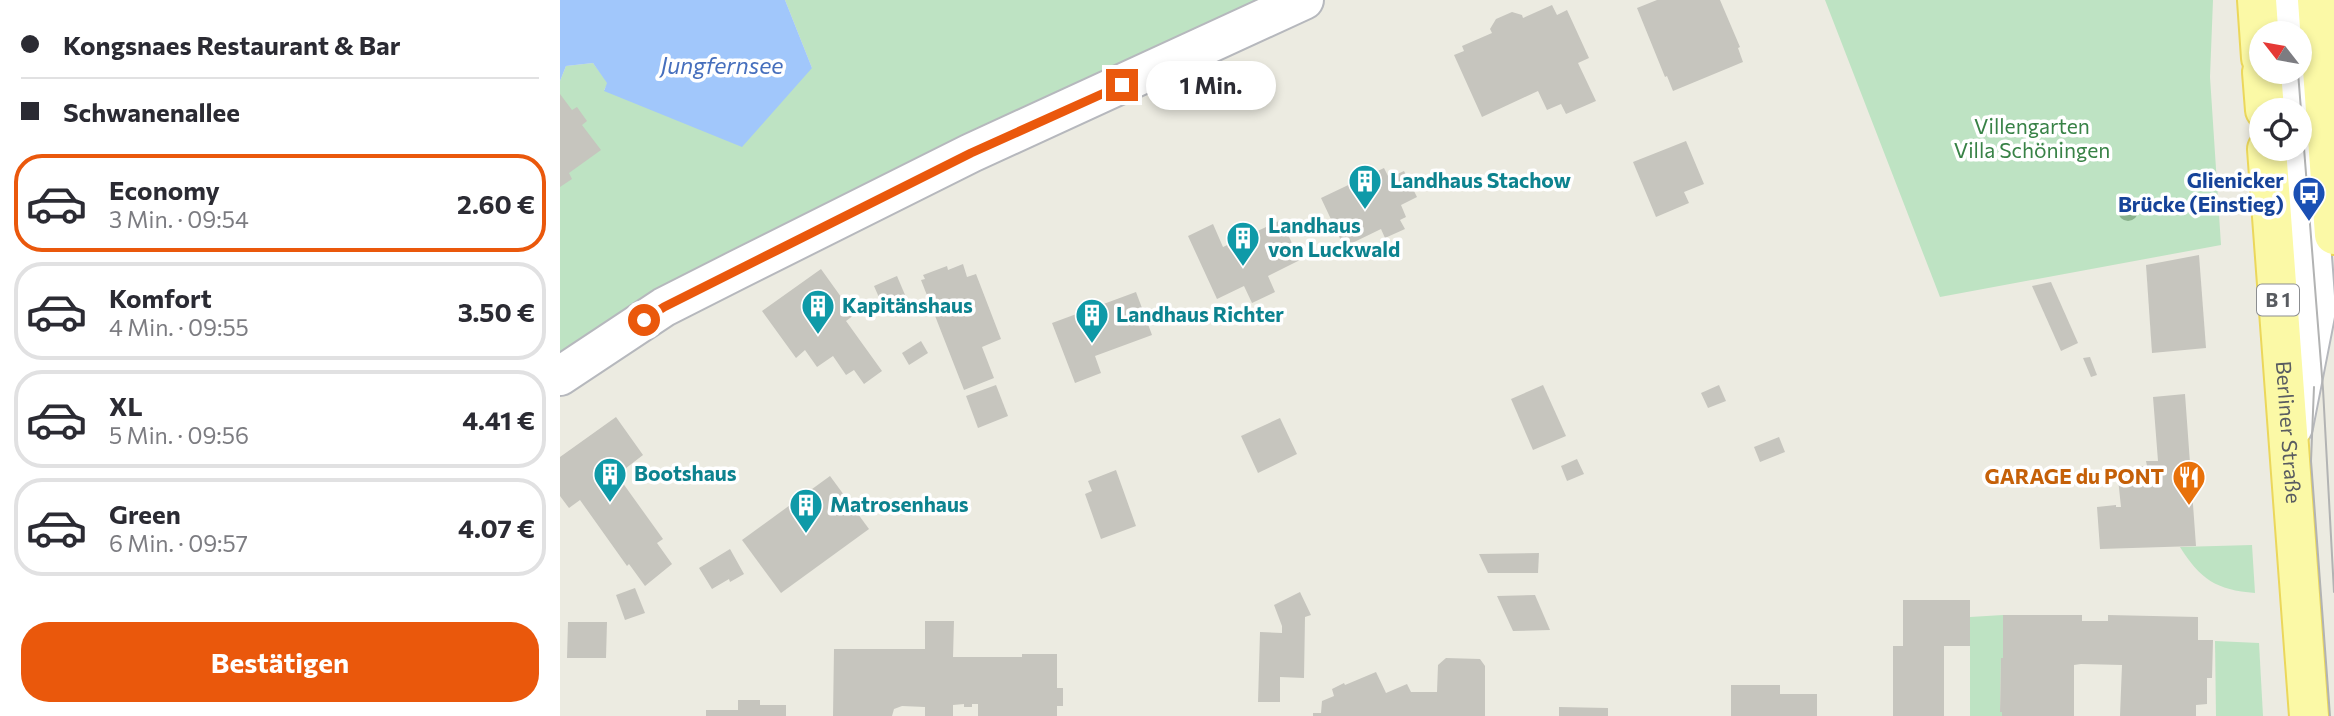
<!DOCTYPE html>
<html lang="de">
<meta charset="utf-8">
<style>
body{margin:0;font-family:Commissioner,sans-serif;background:#f7f7f7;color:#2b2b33;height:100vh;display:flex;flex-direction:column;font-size:26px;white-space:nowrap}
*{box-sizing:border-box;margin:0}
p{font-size:23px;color:#7c7c81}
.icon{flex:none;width:38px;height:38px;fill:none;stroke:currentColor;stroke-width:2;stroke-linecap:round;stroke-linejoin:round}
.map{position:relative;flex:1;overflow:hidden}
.panel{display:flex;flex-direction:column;background:#fff;width:560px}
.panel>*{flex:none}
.top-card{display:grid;align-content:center;height:154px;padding:0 21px;background:#fff}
.needle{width:46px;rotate:301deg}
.fabs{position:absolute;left:1689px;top:21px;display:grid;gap:14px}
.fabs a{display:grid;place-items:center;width:63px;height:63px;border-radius:50%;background:#fff;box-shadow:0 4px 10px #0003;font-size:35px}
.end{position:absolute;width:32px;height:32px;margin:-16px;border:9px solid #ea580c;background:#fff;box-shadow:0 0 0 4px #fff}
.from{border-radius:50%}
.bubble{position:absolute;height:49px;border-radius:24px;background:#fff;box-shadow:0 4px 10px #0003;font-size:23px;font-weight:700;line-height:49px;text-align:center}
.top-card b{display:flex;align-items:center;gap:24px;height:66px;font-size:26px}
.top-card b+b{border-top:2px solid #e1e1e2}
.top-card i{width:18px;height:18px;background:#2b2b33}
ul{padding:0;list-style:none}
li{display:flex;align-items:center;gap:21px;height:98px;margin:0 14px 10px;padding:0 7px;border:4px solid #e1e1e2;border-radius:28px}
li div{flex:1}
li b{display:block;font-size:26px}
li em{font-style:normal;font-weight:700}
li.active{border-color:#ea580c}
li>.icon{width:63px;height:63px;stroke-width:1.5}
.primary-button{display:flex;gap:14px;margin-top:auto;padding:14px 21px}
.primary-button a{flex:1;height:80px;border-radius:28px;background:#ea580c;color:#fff;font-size:28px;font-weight:700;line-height:80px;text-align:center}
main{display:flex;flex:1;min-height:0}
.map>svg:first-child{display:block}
.green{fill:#bee3c3}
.water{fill:#a1c7fb}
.building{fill:#c6c5be}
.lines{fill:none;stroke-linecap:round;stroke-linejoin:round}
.minor-casing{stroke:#b6b8bd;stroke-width:42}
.major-casing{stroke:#ebd75b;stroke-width:42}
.minor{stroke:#fff;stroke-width:38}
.major{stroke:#fbf9a6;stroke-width:38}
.tram{stroke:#b2b3b3;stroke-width:2}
.tree{fill:#89b18c}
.route{stroke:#ea580c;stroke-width:9}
.labels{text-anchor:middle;stroke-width:7;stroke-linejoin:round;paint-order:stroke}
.shield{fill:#fff;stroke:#8b8d90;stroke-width:2}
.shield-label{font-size:19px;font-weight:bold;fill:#595c61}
.park-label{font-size:21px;fill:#388246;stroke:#fff}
.culture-label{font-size:21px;font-weight:bold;fill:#0d838f;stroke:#fff;text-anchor:start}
.transit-label{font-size:21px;font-weight:bold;fill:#164399;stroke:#fff;text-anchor:end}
.street-label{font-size:21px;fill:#595c61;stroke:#fff}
.food-label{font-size:21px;font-weight:bold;fill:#c56008;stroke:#fff;text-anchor:end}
.water-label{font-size:23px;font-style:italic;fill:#466fbd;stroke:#fff}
</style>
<main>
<section class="panel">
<div class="top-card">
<b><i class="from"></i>Kongsnaes Restaurant &amp; Bar</b>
<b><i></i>Schwanenallee</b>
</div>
<ul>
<li class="active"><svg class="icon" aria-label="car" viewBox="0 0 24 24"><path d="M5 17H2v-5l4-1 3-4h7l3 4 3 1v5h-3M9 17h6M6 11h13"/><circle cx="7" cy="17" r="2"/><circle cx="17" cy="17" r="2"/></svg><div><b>Economy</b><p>3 Min. · 09:54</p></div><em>2.60 €</em></li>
<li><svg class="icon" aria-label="car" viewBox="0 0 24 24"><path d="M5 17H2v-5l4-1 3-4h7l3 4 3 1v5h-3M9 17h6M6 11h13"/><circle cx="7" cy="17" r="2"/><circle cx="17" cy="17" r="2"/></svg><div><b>Komfort</b><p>4 Min. · 09:55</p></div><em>3.50 €</em></li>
<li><svg class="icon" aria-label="car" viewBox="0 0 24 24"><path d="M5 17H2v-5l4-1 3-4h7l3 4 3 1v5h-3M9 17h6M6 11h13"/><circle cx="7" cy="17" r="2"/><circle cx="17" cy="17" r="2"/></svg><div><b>XL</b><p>5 Min. · 09:56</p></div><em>4.41 €</em></li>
<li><svg class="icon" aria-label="car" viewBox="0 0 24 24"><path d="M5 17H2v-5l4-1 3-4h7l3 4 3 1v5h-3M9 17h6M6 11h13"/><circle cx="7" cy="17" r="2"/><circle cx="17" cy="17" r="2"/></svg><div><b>Green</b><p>6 Min. · 09:57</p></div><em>4.07 €</em></li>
</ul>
<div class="primary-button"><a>Bestätigen</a></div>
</section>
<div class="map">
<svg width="1774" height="716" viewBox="0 0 1774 716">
<rect width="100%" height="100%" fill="#ecebe1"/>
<!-- green -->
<g class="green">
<path d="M 225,0 L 763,0 L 48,351 L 0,388 L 0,81 L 6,66 L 33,63 L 48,83 L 44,90 L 252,68 Z"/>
<path d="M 1265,0 L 1653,0 L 1650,77 L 1661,245 L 1380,297 Z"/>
<path d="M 1692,545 L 1695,593 C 1656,590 1640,579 1620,547 Z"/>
<path d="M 1443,615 L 1443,658 L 1441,659 L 1440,712 L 1442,712 L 1442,716 L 1410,716 L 1410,617 Z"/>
<path d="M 1655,641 L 1699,643 L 1703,716 L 1656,716 Z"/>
</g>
<!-- water -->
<path class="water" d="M 0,0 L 225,0 L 252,68 L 182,147 L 44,91 L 47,83 L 33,63 L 6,66 L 0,81 Z"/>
<!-- building -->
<g class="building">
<path d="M 1097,0 L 1160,0 L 1180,47 L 1178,48 L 1183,62 L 1113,91 L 1107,76 L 1105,77 L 1077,8 Z"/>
<path d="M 992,5 L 997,15 L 1007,10 L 1029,58 L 1018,63 L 1036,101 L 1006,114 L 1001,104 L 987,110 L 978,91 L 922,117 L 894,55 L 904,51 L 902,46 L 932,33 L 930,29 L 936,19 L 952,12 L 962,15 L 963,18 Z"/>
<path d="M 0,94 L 12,110 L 17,107 L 27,121 L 22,125 L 41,150 L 9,173 L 12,179 L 0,187 Z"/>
<path d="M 1126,141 L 1144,184 L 1124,192 L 1129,203 L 1096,217 L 1073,162 Z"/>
<path d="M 824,168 L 829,178 L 844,171 L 857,197 L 841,205 L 846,217 L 840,220 L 845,229 L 825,238 L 821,229 L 784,247 L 761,198 Z"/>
<path d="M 721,220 L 740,260 L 708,276 L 715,292 L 692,303 L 684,286 L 657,299 L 628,236 L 653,224 L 663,247 Z"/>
<path d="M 1639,255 L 1646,348 L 1592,353 L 1586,265 Z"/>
<path d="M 403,264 L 407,277 L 416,274 L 441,339 L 422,347 L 434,378 L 404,390 L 361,280 L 365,279 L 363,275 L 387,266 L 388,270 Z"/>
<path d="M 261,269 L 294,315 L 286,321 L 322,371 L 304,384 L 294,370 L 286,375 L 273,356 L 257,367 L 245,350 L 236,358 L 202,311 Z"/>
<path d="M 337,276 L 348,302 L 325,311 L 314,286 Z"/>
<path d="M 1491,282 L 1518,343 L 1501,351 L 1472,286 Z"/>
<path d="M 576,292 L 592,335 L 535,356 L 541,373 L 515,383 L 492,323 Z"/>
<path d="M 361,341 L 368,353 L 349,365 L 342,353 Z"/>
<path d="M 1530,357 L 1537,375 L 1531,377 L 1523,358 Z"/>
<path d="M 436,385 L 448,416 L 418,428 L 406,396 Z"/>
<path d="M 983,385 L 1006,436 L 973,450 L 951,399 Z"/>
<path d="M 1159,385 L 1166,401 L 1148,408 L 1141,393 Z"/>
<path d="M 1625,394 L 1636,546 L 1540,549 L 1537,507 L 1556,505 L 1556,507 L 1561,507 L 1557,469 L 1587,466 L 1586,461 L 1598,461 L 1593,397 Z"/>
<path d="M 56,417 L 83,455 L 57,475 L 103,539 L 97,543 L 112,564 L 85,586 L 69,564 L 67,566 L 20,500 L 9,508 L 0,496 L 0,457 Z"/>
<path d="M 720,418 L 737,454 L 698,473 L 681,436 Z"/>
<path d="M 1219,437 L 1225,452 L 1200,462 L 1194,447 Z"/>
<path d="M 1017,459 L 1024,474 L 1007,481 L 1001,466 Z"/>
<path d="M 556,470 L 576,526 L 541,539 L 525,494 L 532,491 L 528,481 Z"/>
<path d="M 270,476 L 309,529 L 221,593 L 182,540 Z"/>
<path d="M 170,549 L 184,574 L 170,582 L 169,579 L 152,589 L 139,568 Z"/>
<path d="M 979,553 L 978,573 L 928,573 L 919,554 Z"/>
<path d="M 75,588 L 85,613 L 65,620 L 56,595 Z"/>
<path d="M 740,592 L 751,615 L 745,617 L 744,678 L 720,677 L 720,702 L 698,702 L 700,632 L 722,633 L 722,626 L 714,605 Z"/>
<path d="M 975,595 L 990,630 L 953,631 L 937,596 Z"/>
<path d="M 1343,600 L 1410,600 L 1410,646 L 1384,646 L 1384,716 L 1333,716 L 1333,646 L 1343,646 Z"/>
<path d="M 1443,615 L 1522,615 L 1522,621 L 1548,621 L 1548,615 L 1638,617 L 1638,640 L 1653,640 L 1652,678 L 1647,678 L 1647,704 L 1636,705 L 1636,716 L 1560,716 L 1562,665 L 1521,664 L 1514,665 L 1514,716 L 1442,716 L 1442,712 L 1440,712 L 1441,658 L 1443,658 Z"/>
<path d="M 365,621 L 394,621 L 393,657 L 462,657 L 462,654 L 497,654 L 497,688 L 503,688 L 503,706 L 497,706 L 497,716 L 418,716 L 418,704 L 412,704 L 412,707 L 404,707 L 404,704 L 393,705 L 393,716 L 365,716 L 365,707 L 342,706 L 334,709 L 332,716 L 273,716 L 274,649 L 365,649 Z"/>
<path d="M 8,622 L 47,622 L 46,658 L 7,658 Z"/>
<path d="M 886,658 L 920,659 L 925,666 L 925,716 L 753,716 L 753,713 L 761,713 L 762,701 L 774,696 L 772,689 L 784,683 L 785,685 L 816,672 L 826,693 L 847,684 L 851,692 L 877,692 L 878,665 Z"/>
<path d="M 1171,685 L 1220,685 L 1220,694 L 1257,694 L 1257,716 L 1171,716 Z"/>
<path d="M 178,700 L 200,700 L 200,705 L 226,705 L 226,716 L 146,716 L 146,710 L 178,710 Z"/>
<path d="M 999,707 L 1048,708 L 1048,716 L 999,716 Z"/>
</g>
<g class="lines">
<defs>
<g id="minor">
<path d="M 1732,0 L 1735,33"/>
<path d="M 0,376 L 104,307 L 177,270 L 411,153 L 744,0"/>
<path d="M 1733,427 L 1756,310 L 1738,72"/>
</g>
<g id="major">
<path d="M 1697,0 L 1701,58"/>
<path d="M 1757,0 L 1774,235"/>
<path d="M 1702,72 L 1705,110"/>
<path id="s1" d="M 1707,149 L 1749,716"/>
</g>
</defs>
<!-- minor casing -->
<use href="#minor" class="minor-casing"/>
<!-- major casing -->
<use href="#major" class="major-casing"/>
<!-- minor -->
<use href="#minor" class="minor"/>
<!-- major -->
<use href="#major" class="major"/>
<!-- tram -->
<g class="tram">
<path d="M 1738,72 L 1763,389 L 1774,592"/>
<path d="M 1754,387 L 1751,461 L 1770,716"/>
</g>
</g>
<!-- trees -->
<circle class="tree" cx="1568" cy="211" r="10"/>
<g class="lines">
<!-- route -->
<path class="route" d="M 84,320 L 104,307 L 411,153 L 562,85"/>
</g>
<!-- icons -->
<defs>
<symbol id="building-pin" viewBox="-11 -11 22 30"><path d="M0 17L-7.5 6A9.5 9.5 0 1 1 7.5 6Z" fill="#0f9aa8" stroke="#fff"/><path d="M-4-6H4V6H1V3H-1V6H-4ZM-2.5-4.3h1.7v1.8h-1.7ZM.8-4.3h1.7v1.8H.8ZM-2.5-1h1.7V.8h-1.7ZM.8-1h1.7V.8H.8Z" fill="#fff"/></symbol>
<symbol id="bus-pin" viewBox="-11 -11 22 30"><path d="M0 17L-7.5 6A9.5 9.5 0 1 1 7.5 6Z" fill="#1a4fb4" stroke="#fff"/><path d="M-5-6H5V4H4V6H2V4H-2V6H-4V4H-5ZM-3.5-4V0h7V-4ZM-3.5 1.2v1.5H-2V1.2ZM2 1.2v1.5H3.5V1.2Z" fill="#fff"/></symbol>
<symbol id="restaurant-pin" viewBox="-11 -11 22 30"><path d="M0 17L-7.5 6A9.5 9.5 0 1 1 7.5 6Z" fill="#e8710a" stroke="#fff"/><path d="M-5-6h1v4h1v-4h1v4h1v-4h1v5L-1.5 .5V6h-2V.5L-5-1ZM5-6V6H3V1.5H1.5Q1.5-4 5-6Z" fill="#fff"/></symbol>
</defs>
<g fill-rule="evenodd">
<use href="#building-pin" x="786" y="162" width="38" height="52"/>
<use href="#bus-pin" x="1730" y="174" width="38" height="52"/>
<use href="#building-pin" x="664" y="219" width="38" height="52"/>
<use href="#building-pin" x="239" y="287" width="38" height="52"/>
<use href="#building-pin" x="513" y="296" width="38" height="52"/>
<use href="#building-pin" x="31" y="455" width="38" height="52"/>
<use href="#restaurant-pin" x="1610" y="458" width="38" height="52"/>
<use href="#building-pin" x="227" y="486" width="38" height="52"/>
</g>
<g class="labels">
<!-- shield labels -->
<rect class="shield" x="1697" y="284.5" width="42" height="31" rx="5"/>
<g class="shield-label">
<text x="1718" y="307">B 1</text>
</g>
<!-- park labels -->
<g class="park-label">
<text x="1472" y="134">Villengarten<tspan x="1472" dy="24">Villa Schöningen</tspan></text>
</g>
<!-- culture labels -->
<g class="culture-label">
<text x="830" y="188">Landhaus Stachow</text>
<text x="708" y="233">Landhaus<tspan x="708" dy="24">von Luckwald</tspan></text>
<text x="282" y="313">Kapitänshaus</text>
<text x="556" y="322">Landhaus Richter</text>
<text x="74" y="481">Bootshaus</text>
<text x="270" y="512">Matrosenhaus</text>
</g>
<!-- transit labels -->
<g class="transit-label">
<text x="1724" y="188">Glienicker<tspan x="1724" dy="24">Brücke (Einstieg)</tspan></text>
</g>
<!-- street labels -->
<g class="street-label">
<text dy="7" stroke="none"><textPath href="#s1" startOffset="284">Berliner Straße</textPath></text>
</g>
<!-- food labels -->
<g class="food-label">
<text x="1604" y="484">GARAGE du PONT</text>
</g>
<!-- water labels -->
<g class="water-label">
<text x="162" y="74">Jungfernsee</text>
</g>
</g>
</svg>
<div class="fabs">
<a><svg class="needle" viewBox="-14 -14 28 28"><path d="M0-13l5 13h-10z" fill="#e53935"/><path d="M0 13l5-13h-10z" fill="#7c7c81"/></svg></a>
<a><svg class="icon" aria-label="locate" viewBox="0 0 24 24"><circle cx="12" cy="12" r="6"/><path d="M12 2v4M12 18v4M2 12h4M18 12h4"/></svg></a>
</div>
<i class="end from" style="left:84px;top:320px"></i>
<i class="end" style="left:562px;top:85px"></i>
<div class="bubble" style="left:586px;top:61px;width:130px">1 Min.</div>
</div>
</main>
